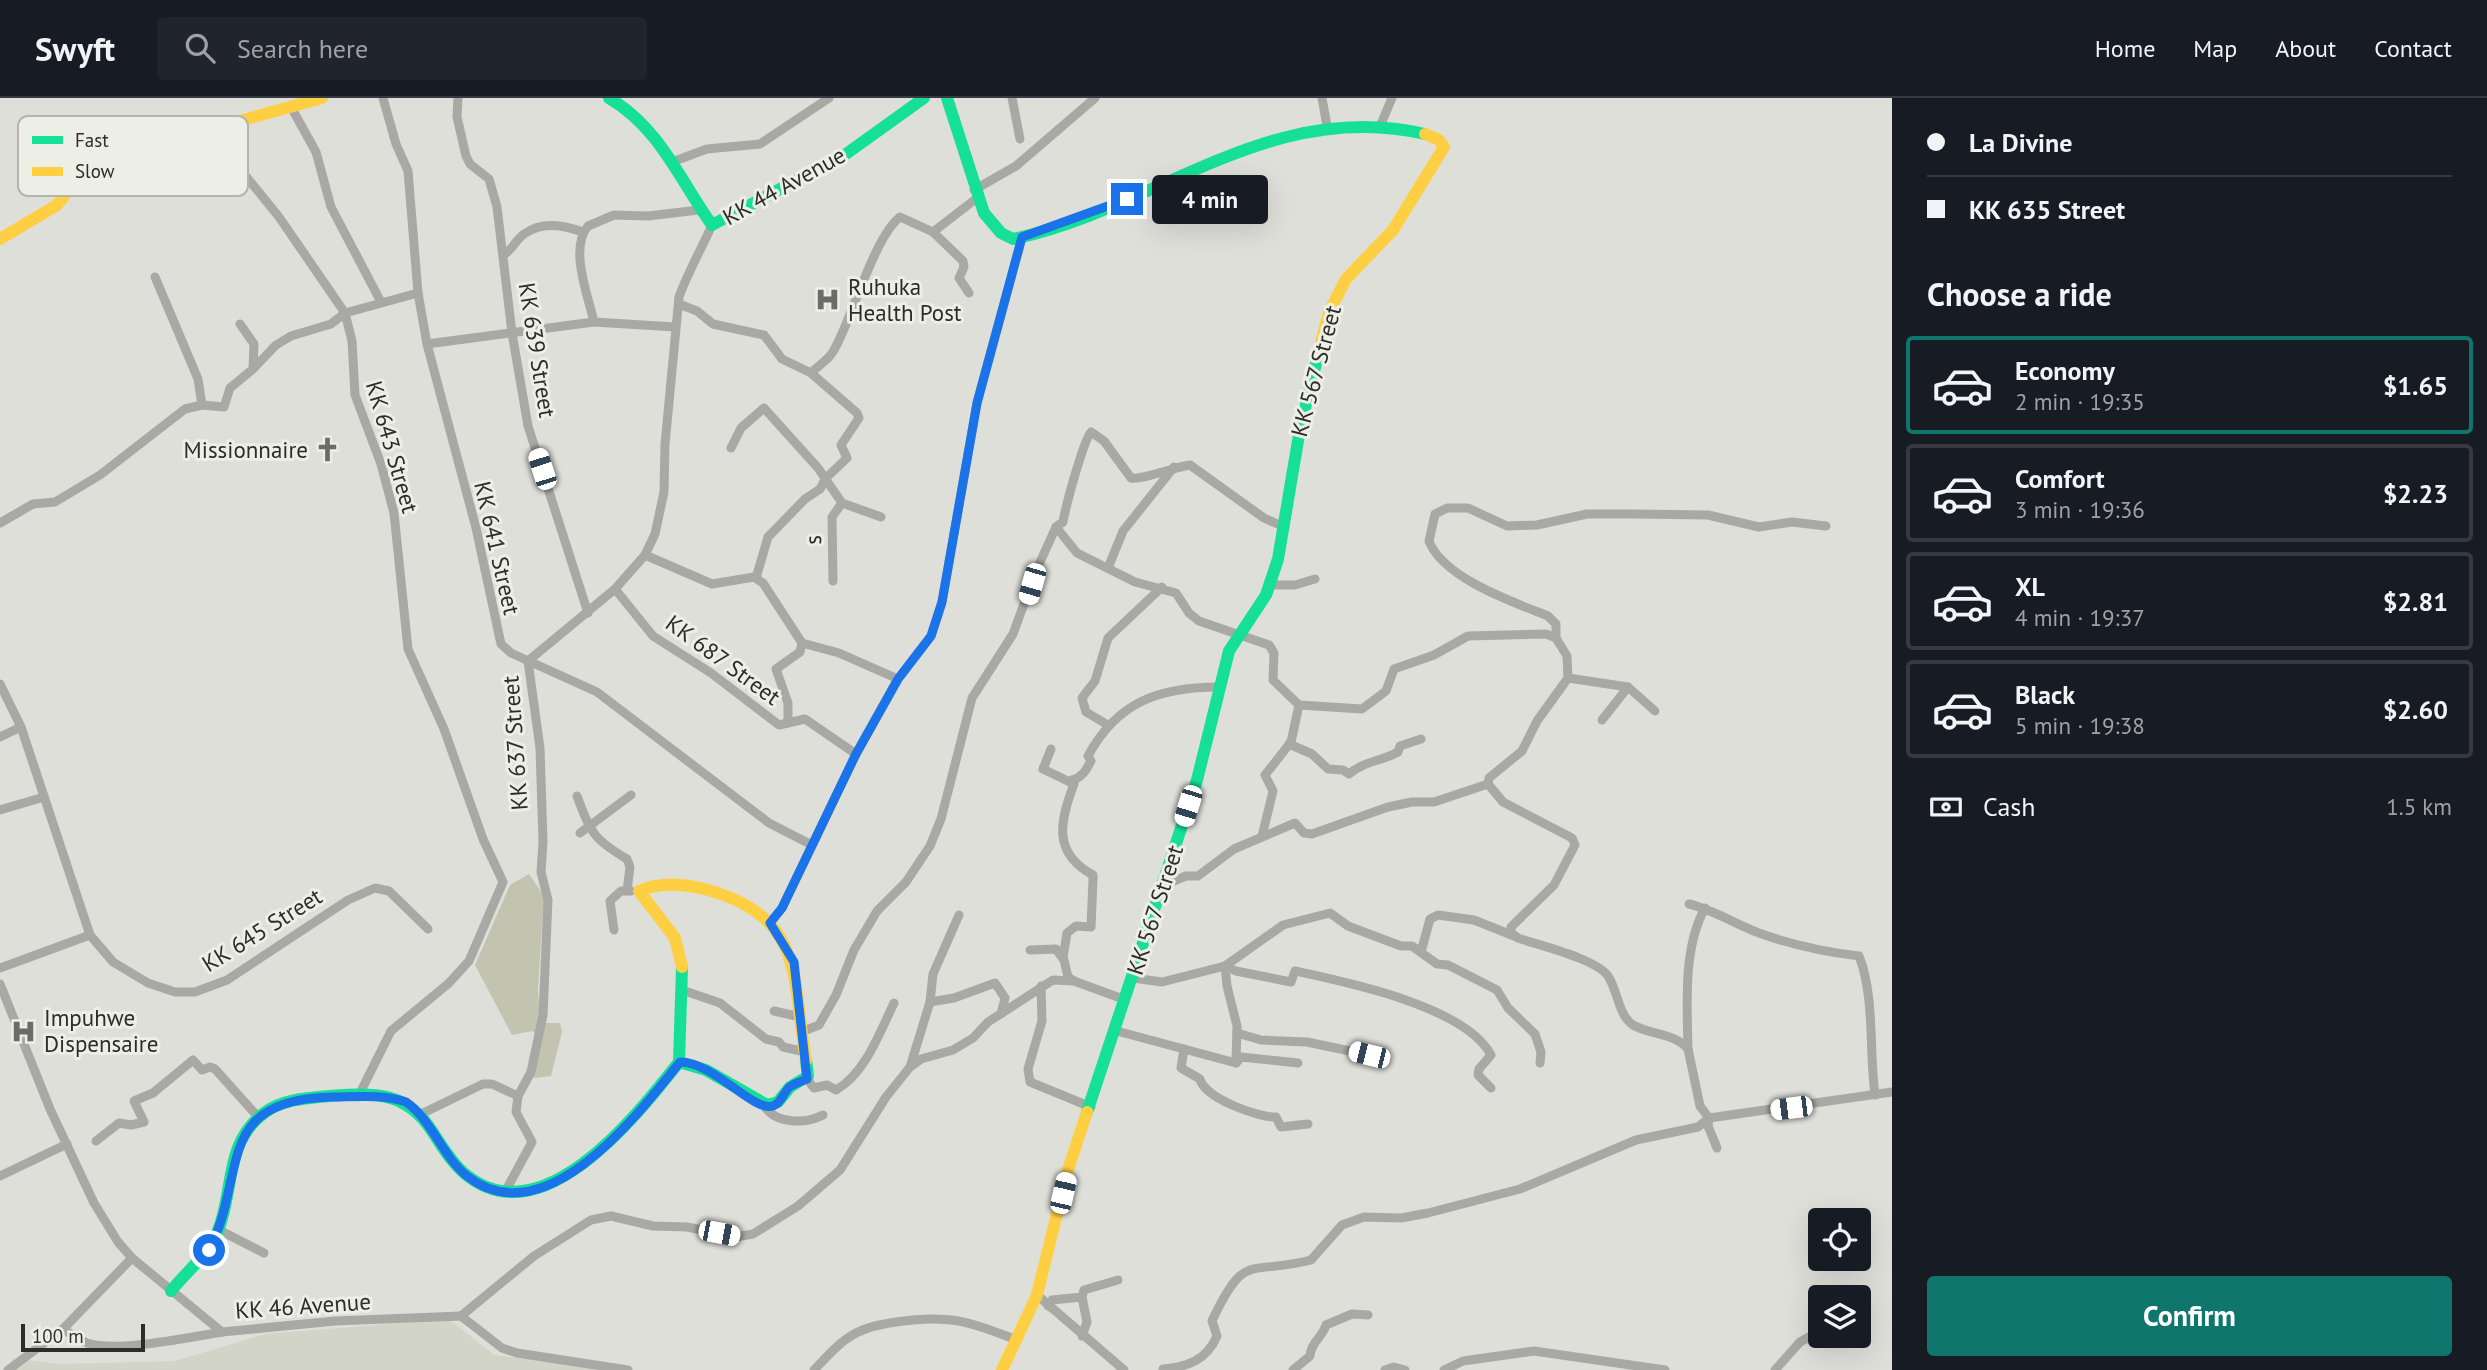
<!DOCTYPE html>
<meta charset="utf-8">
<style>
body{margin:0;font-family:"PT Sans",sans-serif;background:#20242c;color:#f1f3f6;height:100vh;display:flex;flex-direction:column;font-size:26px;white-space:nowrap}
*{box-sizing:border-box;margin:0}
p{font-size:23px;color:#9ea1a6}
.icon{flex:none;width:38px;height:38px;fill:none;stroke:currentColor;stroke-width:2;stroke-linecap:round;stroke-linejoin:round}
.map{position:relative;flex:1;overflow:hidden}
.panel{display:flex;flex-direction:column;background:#171b24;width:595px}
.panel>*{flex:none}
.guide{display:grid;align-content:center;height:154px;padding:0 35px;background:#171b24}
.tools{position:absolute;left:1808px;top:1110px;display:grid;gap:14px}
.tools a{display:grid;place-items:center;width:63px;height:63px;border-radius:7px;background:#171b24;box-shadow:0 7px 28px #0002;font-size:35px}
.scale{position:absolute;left:21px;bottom:18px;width:124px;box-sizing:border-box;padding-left:7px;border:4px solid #2c2c29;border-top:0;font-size:19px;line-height:24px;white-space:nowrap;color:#2c2c29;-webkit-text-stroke:5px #edeee5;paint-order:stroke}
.end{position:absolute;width:32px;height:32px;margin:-16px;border:9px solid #1a73e8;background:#fff;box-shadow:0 0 0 4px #fff}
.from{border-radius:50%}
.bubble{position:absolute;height:49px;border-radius:7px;background:#171b24;box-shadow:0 7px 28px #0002;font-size:23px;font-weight:600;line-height:49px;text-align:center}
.car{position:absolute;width:21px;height:42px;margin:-21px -10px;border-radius:9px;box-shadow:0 0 5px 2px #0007;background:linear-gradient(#fff 24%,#345 0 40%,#fff 0 76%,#345 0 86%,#fff 0)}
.guide b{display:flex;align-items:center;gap:24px;height:66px;font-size:26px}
.guide b+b{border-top:2px solid #363941}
.guide i{width:18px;height:18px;background:#f1f3f6}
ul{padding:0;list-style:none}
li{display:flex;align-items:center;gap:21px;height:98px;margin:0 14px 10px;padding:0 21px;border:4px solid #363941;border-radius:7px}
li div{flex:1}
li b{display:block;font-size:26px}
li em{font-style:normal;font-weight:600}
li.active{border-color:#0f766e}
li>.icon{width:63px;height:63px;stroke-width:1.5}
h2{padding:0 35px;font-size:32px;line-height:84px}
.pay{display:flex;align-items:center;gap:18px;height:77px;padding:0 35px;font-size:26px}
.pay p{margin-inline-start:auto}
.button{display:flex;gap:14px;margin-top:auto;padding:14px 35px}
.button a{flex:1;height:80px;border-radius:7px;background:#0f766e;color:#fff;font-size:28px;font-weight:600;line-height:80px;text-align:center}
header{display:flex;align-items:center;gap:42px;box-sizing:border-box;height:98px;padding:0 35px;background:#171b24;border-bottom:2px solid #363941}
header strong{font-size:33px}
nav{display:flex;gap:38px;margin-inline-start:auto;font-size:24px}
.search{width:490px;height:63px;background:#20242c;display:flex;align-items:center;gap:18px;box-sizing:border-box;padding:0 24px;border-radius:7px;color:#9ea1a6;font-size:26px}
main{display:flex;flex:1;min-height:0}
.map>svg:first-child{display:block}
.built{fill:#d3d4c8}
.forest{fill:#c2c4b0}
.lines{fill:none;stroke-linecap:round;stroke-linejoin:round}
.street{stroke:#a8a8a5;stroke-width:9}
.fast{stroke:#16e098;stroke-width:12}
.slow{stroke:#ffcf43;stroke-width:12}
.route{stroke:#1a73e8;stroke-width:9}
.labels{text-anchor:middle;stroke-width:6;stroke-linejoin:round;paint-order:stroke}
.street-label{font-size:23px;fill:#2c2c29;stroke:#edeee5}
.poi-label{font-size:23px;fill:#2c2c29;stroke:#edeee5;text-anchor:start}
.key{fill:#edeee5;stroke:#b3b4ad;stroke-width:2}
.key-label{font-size:19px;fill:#2c2c29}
</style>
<header>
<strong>Swyft</strong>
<div class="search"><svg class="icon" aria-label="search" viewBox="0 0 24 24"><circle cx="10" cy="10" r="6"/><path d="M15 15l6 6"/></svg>Search here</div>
<nav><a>Home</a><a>Map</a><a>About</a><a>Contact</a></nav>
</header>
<main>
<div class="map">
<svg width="1892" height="1272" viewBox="0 0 1892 1272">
<rect width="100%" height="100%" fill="#dfdfda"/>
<!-- built -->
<path class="built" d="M 448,1221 L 495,1257 L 593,1269 L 593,1272 L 15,1272 L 12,1260 L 58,1266 L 175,1263 L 265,1236 Z"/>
<!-- forest -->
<path class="forest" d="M 529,776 L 544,798 L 538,891 L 540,925 L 560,925 L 562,934 L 551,978 L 535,980 L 529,976 L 538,938 L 532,933 L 512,937 L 475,867 L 510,787 Z"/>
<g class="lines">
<!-- street -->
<g class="street">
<path d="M 383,0 L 396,46 L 408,73 L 418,195 L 427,246 L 476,430 L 501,546 L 511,555 L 597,594 L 769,725 L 812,747"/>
<path d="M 458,0 L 457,19 L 466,58 L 470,66 L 489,81 L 497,109 L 512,235 L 528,328 L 588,515"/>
<path d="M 1012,0 L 1020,41"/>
<path d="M 1322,0 L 1327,28"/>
<path d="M 291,9 L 316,54 L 331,109 L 381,204"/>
<path d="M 1381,26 L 1392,0"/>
<path d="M 222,29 L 236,66 L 279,119 L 345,215 L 352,243 L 355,297 L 381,366 L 394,415 L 408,551 L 444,631 L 483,741 L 503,784 L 469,863 L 449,885 L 391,933 L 358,999"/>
<path d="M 672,64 L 707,51 L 760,46 L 829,0"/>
<path d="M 974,92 L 1016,68 L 1095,0"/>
<path d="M 933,134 L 963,163 L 964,169 L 959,180 L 969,195"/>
<path d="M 505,156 C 513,150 516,142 524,136 C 542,123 563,127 583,134"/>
<path d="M 155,179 L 198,281 L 202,307"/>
<path d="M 679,206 L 697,213 L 713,226 L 764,237 L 782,261 L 811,275"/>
<path d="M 594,224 C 588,197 569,151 588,128 L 614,117 L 648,118 L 699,112"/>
<path d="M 427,246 L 594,224 L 675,229"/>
<path d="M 253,271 L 276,247 L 291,238 L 331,226 L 345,215 L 418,195"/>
<path d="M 731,350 L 741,330 L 764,310 L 818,370 L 842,405 L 881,419"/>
<path d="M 0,425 L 33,406 L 55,404 L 100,377 L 185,311 L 202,307 L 224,309 L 230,290 L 253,271 L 254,246 L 240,226"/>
<path d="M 1056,429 L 1077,455 L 1135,484 L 1176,495 L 1189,515 L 1199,523 L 1269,547 L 1274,555 L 1273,582 L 1299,607 L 1362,611 L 1386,593 L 1394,571 L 1434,557 L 1468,538 L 1546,536 L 1556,540 L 1567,558 L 1568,580 L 1537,623 L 1522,653 L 1489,680 L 1488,686 L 1434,704 L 1412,704 L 1388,709 L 1312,736 L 1304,735 L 1295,725 L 1234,751 L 1198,778 L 1186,778 L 1164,787"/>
<path d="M 645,457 L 712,486 L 754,479 L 763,485 L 802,545 L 839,555 L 898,581"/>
<path d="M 1108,470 L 1123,433 L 1174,369"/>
<path d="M 756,480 L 768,439 L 805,401 L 820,391 L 826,380 L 847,360 L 841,347 L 859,320 L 857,315 L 811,275 C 819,267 829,262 834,252 C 852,221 874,139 900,119 L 933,134 L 977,100"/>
<path d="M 833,483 L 832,419 L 842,405"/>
<path d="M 1269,487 L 1295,487 L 1315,481"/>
<path d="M 615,491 L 653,538 L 711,575 L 779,627 L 805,621 L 856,656"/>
<path d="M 1556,540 L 1556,526 L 1548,518 C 1513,504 1443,480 1429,443 L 1435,416 L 1447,410 L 1468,410 L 1507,428 L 1537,427 L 1587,416 L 1635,416 L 1708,417 L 1759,429 L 1792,424 L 1826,428"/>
<path d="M 1568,580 L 1628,589 L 1655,613"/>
<path d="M 0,586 L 21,629 L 90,837 L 113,864 L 148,885 L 175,894 L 195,894 L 227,882 L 348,802 L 375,790 L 389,793 L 428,831"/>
<path d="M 1602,622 L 1628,589"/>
<path d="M 788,625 L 788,605 L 776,571 L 800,554 L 802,545"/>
<path d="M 1108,627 L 1086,614 L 1082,600 L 1095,583 L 1108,540 L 1162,489"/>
<path d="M 0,639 L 21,629"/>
<path d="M 1289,646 L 1312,656 L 1328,671 L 1343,672 L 1349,676 C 1366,662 1380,664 1398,654 L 1400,648 L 1421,641"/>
<path d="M 1051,651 L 1043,671 L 1074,686 C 1060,723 1052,755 1093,777 L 1093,781 L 1091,829 L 1076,828 L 1067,835 L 1063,859"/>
<path d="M 1072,682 C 1082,680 1086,672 1091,663 L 1088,658 C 1117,604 1159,589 1219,589"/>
<path d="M 1488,686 L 1503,704 L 1572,740 L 1575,747 L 1554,787 L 1511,829 L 1511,835 L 1518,840 C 1538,847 1597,861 1608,878 C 1618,893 1618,917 1633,927 C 1650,937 1675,935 1688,951 L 1700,1008 L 1709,1020 L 1708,1028 L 1717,1050"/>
<path d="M 577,698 C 591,735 593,741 627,761 L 630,769 L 627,793"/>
<path d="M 0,712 L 44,699"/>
<path d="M 580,735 L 631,697"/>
<path d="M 1262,738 L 1273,693 L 1265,677 L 1291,644 L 1299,607"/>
<path d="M 1689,806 C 1714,812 1735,826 1759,835 C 1792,847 1825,854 1859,858 C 1875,898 1869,954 1875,997"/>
<path d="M 770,825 L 782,810 L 856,656 L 898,581 L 931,538 L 942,504 L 977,305 L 1022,140"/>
<path d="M 614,832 L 610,803 L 621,793 L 631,793"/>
<path d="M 1030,852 L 1056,851 L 1064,862 L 1068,879 L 1074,883"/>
<path d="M 1421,854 L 1430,821 L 1438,817 L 1474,822 L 1514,838"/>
<path d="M 0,870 L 90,837"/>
<path d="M 1133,880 L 1162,884 L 1225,868 L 1236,873 L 1291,884 L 1295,873 C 1346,884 1465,908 1491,957 L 1479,971 L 1478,977 L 1491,990"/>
<path d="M 0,886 L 50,1011 L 94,1105 L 118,1144 L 132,1160 L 222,1234 L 335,1223 L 461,1218 L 502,1250 L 517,1255 L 628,1272"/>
<path d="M 1041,888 L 1042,923 L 1028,971 L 1030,984 L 1091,1009"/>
<path d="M 682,892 L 720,905 L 766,941 L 779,944 L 783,949 L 805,954"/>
<path d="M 930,904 L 954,900 L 995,885 L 1005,900 L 1001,916"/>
<path d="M 774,913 L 800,919"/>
<path d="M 1113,932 L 1236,965 L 1237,928 L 1227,888 L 1225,868 L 1283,827 L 1330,815 L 1348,828 L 1401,848 L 1412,848 L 1437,866 L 1448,867 L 1497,892 L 1508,910 L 1535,936 L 1541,954 L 1540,965"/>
<path d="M 801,934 L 819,927 L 836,897 L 854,852 L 877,813 L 906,784 L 930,748 L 941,721 L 972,600 L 1013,536 L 1036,473 L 1056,429 L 1063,424 C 1066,407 1083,344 1091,334 L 1104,343 L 1131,380 C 1143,382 1174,369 1190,367 L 1264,420 L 1282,428"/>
<path d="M 1237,935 L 1261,942 L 1307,944 L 1369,957"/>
<path d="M 1184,951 L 1181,970 L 1200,981 C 1204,1000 1259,1020 1276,1019 L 1281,1029 L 1308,1026"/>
<path d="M 1688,951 C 1687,907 1683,849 1705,810"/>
<path d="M 1236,965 L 1241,959 L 1298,965"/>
<path d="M 910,969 L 930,904 L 933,876 L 959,817"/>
<path d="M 807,981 L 814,990 L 827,987 L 836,992 C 865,976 880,934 894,905"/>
<path d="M 765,1009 C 776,1026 806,1026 823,1017"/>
<path d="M 419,1017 L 483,986 L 492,986 L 518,998"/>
<path d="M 96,1043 L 119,1025 L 131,1027 L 144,1024 L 134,1003 L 153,995 L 193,962 L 202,972 L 210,969 L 215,971 L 259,1020"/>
<path d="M 0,1078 L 67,1046"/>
<path d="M 505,1094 L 532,1044 L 516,1014 L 518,998 L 531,974 L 543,917 L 548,802 L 541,774 L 543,744 L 540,650 L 528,563 L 615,491 L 645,457 L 655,436 L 664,394 L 665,346 L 679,199 C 688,174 701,152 712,127"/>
<path d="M 219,1132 L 264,1155"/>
<path d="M 1037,1197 L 1124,1272"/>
<path d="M 1082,1199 L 1087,1224 L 1082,1238"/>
<path d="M 1048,1208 L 1052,1202 L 1082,1199 L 1084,1192 L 1118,1182"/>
<path d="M 461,1218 L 534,1158 L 591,1122 L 611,1118 L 653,1128 L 687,1129 L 736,1139 L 753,1136 L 798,1108 L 840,1072 L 886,999 L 910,969 L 921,961 L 953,952 L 973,940 L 988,924 L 1053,882 L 1074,883 L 1123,901"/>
<path d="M 63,1231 C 71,1236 79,1242 87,1245 C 116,1255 190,1239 222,1234"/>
<path d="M 1163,1271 C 1187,1269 1207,1262 1217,1238 L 1212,1223 C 1245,1152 1249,1178 1311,1162 L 1342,1127 L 1364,1119 L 1401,1120 L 1428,1115 L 1520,1091 L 1636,1042 L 1698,1029 L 1709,1020 L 1892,994"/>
<path d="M 8,1272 L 63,1231 L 132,1160"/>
<path d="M 814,1272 C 824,1262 834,1250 845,1242 C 861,1230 877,1227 896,1224 C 950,1216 966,1223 1017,1242"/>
<path d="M 1293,1272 L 1310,1258 C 1311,1244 1322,1240 1326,1227 L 1352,1216 L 1368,1217"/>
<path d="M 1385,1272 L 1394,1269 L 1405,1272"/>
<path d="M 1444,1272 L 1463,1263 L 1534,1253 L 1665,1272"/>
<path d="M 1775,1272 L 1800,1244 L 1820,1233"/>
</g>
<!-- fast -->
<g class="fast">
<path d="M 609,0 C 660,30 679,81 712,127 L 846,56 L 924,0"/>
<path d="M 947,0 L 984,115 L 1001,135 L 1013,141 C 1156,111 1269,0 1425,36"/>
<path d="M 679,964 L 682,869"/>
<path d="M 1087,1014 L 1197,682 L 1229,553 L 1266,497 L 1278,461 L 1300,331 L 1319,253"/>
<path d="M 171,1193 C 186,1174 207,1158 217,1135 C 235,1094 223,1046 264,1015 C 282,1001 308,1000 330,998 C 375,995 406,993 432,1033 C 442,1048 451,1064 464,1075 C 541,1141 637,1017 679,964 L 706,972 L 767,1007 L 778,1004 L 790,989 L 808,978 L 806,962"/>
</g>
<!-- slow -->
<g class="slow">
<path d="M 0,141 L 57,107 L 107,46 L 129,30 L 148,26 L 200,34 L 322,0"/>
<path d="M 1319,253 L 1329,214 L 1346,181 L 1393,132 L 1444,49 L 1439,42 L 1425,36"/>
<path d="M 682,869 L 675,840 L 639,793 C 661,783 685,786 708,792 C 806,820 791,879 806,962"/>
<path d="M 1002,1272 L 1037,1197 L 1067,1075 L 1087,1014"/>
</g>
</g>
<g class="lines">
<!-- route -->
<path class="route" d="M 209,1152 C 248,1077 212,1002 331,999 C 355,999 384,996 406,1004 C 432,1022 442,1058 467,1078 C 544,1139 637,1018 680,964 C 714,964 753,1014 773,1008 C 783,1004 783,993 791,988 C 796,985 802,983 807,981 L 794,864 L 770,825 L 782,810 L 856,656 L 898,581 L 931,538 L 942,504 L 977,305 L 1022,139 L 1127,101"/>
</g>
<!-- icons -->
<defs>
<symbol id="hospital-bare" viewBox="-9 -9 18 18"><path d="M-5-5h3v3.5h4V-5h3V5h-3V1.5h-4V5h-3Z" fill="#6b6b67" stroke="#edeee5" stroke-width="2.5" paint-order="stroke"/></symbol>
<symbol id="church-bare" viewBox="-9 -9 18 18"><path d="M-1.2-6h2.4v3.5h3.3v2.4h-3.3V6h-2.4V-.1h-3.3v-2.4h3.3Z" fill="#6b6b67" stroke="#edeee5" stroke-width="2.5" paint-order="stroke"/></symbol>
</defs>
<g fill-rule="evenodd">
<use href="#hospital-bare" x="810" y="184" width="35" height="35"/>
<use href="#church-bare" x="310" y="334" width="35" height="35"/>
<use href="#hospital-bare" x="6" y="916" width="35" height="35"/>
</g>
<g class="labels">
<!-- street labels -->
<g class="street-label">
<text transform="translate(784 88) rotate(-29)" y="8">KK 44 Avenue</text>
<text transform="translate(537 252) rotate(81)" y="8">KK 639 Street</text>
<text transform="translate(1316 273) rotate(-75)" y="8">KK 567 Street</text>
<text transform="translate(392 349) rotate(74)" y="8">KK 643 Street</text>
<text transform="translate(813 442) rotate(-92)" y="8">s</text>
<text transform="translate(497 450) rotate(77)" y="8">KK 641 Street</text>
<text transform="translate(723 562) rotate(36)" y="8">KK 687 Street</text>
<text transform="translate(515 645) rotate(-94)" y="8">KK 637 Street</text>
<text transform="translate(1155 812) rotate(-72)" y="8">KK 567 Street</text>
<text transform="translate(262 832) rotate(-32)" y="8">KK 645 Street</text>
<text transform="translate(303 1208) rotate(-4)" y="8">KK 46 Avenue</text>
</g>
<!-- poi labels -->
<g class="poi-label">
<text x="848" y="197">Ruhuka<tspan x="848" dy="26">Health Post</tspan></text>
<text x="308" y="360" text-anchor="end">Missionnaire</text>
<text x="44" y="928">Impuhwe<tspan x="44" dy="26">Dispensaire</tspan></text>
</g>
</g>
<!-- legend -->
<rect x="18" y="18" width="230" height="80" rx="10" class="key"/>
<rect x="32" y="38" width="31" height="8" fill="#16e098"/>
<rect x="32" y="69" width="31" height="9" fill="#ffcf43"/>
<g class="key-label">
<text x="75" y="49">Fast</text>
<text x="75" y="80">Slow</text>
</g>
</svg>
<div class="tools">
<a><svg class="icon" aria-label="locate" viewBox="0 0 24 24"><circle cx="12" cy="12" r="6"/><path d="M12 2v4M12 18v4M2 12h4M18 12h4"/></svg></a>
<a><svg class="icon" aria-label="layers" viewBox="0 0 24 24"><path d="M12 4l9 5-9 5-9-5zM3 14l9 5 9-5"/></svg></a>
</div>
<div class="scale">100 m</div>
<i class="end from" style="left:209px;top:1152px"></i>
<i class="end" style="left:1127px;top:101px"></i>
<div class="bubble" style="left:1152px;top:77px;width:116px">4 min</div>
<i class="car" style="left:542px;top:371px;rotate:342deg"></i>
<i class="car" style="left:1032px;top:486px;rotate:196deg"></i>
<i class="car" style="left:1188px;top:708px;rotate:197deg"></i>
<i class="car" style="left:1369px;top:957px;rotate:284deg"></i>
<i class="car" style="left:1791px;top:1010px;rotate:263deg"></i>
<i class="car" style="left:1063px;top:1095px;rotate:13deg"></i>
<i class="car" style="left:719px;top:1135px;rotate:101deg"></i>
</div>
<section class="panel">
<div class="guide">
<b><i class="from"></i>La Divine</b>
<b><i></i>KK 635 Street</b>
</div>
<h2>Choose a ride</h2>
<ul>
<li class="active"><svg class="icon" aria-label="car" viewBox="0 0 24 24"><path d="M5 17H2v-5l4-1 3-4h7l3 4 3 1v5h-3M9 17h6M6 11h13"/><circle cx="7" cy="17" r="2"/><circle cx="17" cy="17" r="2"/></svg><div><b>Economy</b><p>2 min · 19:35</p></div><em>$1.65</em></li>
<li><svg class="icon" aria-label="car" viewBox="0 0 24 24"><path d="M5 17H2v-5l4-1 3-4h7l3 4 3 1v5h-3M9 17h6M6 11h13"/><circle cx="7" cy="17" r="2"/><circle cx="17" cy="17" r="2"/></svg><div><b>Comfort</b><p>3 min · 19:36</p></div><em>$2.23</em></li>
<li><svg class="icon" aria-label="car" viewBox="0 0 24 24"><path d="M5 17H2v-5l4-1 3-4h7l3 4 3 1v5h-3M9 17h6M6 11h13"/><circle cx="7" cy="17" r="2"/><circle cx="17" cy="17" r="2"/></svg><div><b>XL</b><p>4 min · 19:37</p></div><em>$2.81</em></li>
<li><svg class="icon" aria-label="car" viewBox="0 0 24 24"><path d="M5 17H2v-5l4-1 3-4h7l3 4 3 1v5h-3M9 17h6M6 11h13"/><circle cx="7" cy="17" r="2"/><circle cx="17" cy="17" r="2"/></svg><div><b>Black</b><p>5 min · 19:38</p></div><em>$2.60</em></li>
</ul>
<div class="pay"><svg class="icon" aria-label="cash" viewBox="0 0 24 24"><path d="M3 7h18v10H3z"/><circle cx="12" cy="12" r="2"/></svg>Cash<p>1.5 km</p></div>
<div class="button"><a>Confirm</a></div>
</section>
</main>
